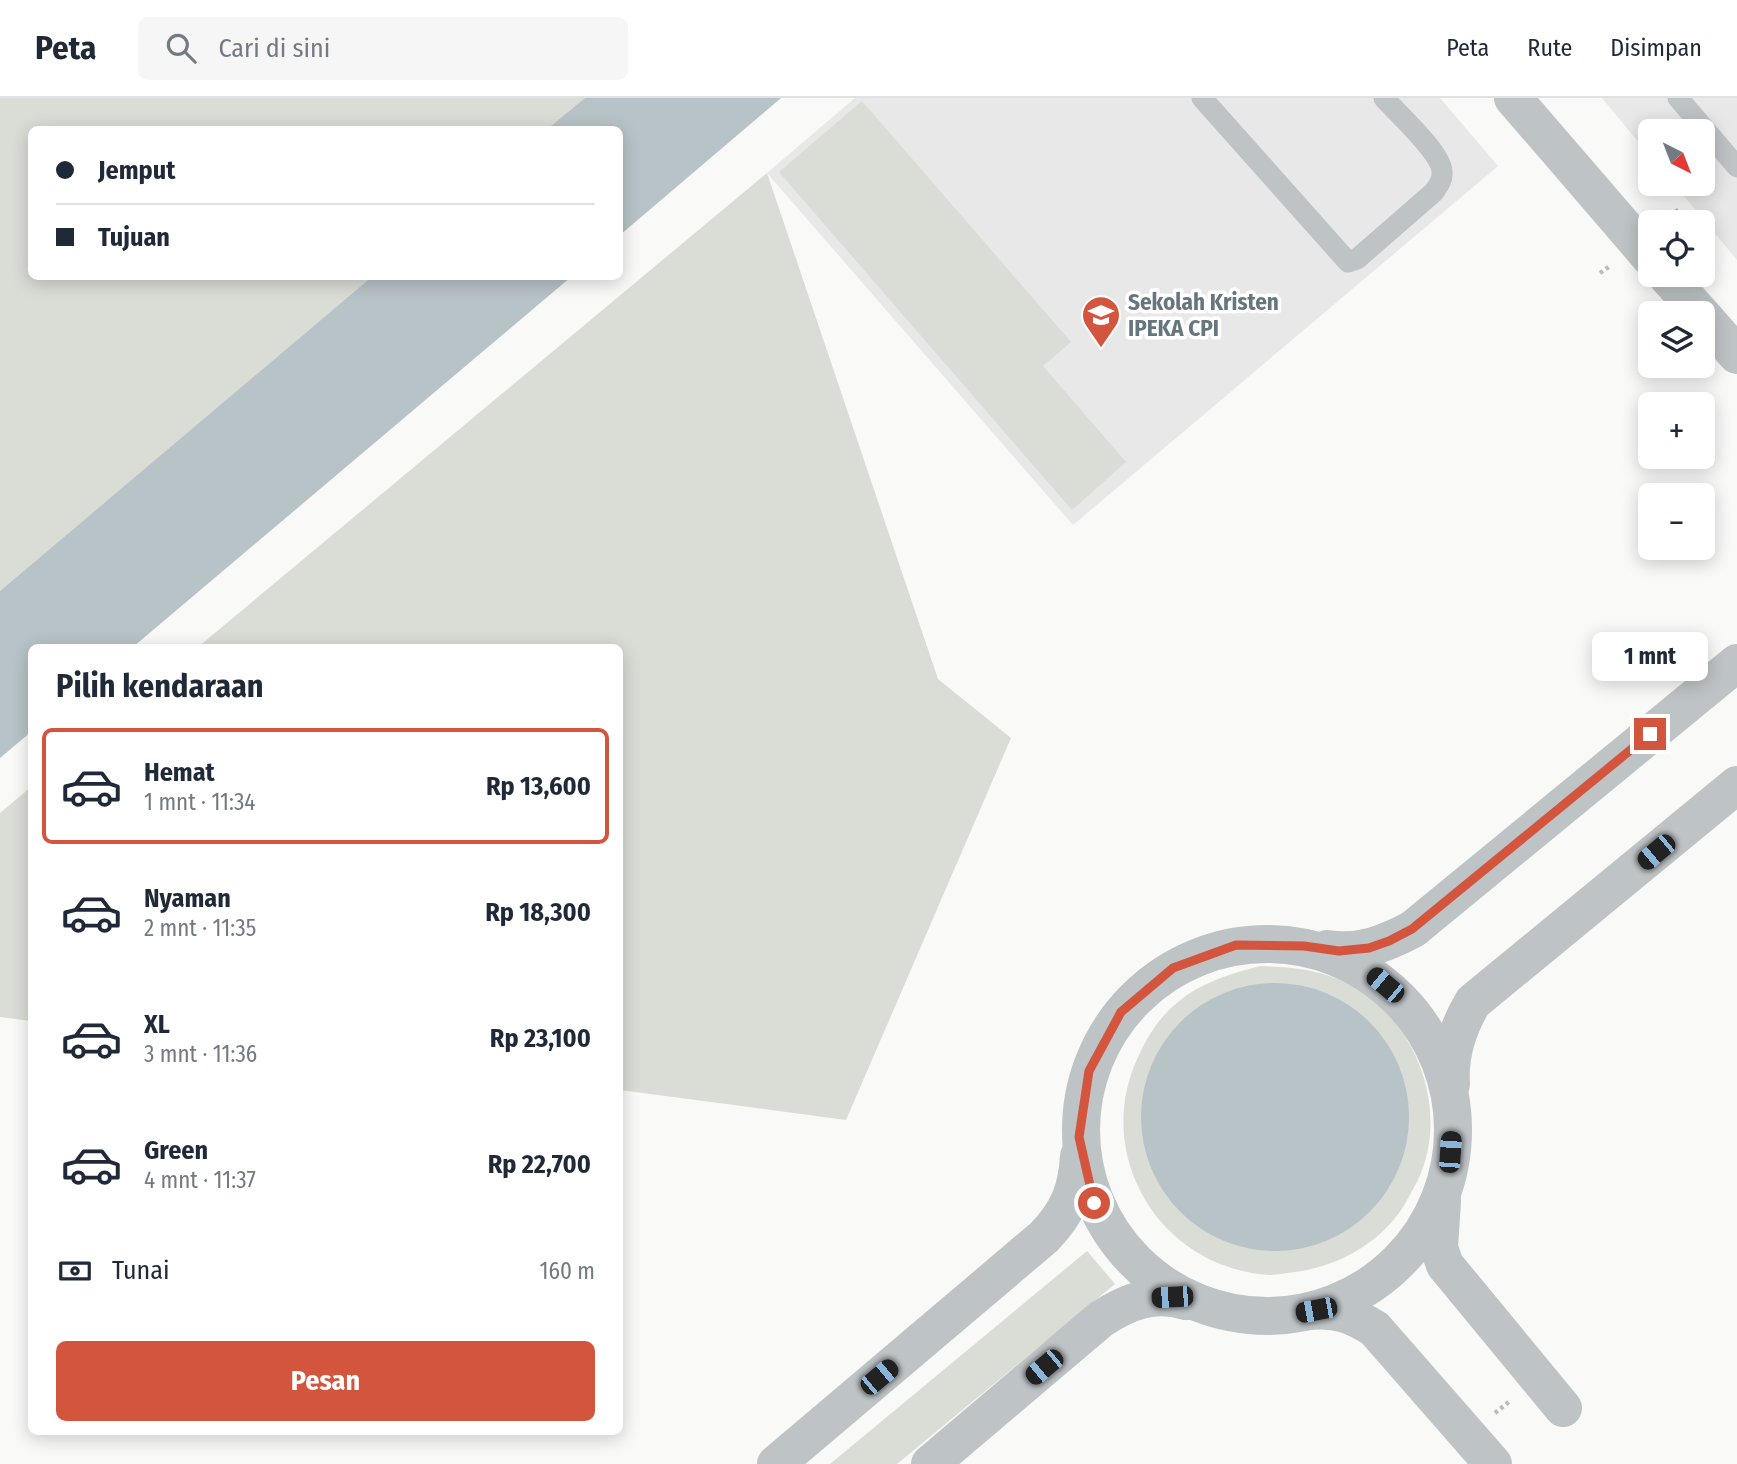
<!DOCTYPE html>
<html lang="id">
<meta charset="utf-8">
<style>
body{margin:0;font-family:"Fira Sans Condensed",sans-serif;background:#f6f6f7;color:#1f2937;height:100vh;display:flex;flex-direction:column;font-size:26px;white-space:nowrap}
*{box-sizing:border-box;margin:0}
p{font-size:23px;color:#747a83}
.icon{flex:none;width:38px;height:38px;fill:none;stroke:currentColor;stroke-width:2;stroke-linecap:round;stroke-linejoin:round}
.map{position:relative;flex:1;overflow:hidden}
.panel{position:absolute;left:28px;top:546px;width:595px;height:791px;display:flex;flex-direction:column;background:#fff;border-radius:10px;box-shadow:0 4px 18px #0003}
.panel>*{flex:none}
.hud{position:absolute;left:28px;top:28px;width:595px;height:154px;border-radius:10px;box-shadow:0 4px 18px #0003;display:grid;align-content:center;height:154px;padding:0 28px;background:#fff}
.needle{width:46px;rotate:138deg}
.controls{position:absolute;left:1638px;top:21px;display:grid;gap:14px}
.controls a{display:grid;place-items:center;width:77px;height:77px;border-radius:10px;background:#fff;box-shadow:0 4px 18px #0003;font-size:35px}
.end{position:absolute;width:32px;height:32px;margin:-16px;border:9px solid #d3553d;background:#fff;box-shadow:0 0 0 4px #fff}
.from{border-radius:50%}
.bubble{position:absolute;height:49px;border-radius:10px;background:#fff;box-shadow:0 4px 18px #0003;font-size:23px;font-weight:700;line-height:49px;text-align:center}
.car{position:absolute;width:21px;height:42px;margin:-21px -10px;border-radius:9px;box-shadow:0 0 5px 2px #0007;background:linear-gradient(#222 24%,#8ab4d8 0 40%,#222 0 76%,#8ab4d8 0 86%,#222 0)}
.hud b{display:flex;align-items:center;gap:24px;height:66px;font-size:26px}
.hud b+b{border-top:2px solid #e0e1e3}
.hud i{width:18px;height:18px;background:#1f2937}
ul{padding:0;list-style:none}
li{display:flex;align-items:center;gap:21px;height:116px;margin:0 14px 10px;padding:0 14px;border:4px solid transparent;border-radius:10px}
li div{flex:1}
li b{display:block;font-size:26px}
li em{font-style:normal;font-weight:700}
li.selected{border-color:#d3553d}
li>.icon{width:63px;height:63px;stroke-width:1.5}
h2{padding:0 28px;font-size:32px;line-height:84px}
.pay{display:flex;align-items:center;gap:18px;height:77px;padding:0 28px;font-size:26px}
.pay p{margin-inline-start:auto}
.action{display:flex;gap:14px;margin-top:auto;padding:14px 28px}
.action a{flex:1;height:80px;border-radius:10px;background:#d3553d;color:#fff;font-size:28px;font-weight:700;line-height:80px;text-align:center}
header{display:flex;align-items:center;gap:42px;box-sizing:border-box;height:98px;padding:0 35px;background:#fff;border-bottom:2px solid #e0e1e3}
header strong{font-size:33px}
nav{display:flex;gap:38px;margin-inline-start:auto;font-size:24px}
.search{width:490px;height:63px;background:#f6f6f7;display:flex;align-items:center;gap:18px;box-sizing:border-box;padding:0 24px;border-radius:10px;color:#747a83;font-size:26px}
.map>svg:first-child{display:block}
.built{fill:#e7e8e7}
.green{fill:#d9ddd6}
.water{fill:#b8c3c7}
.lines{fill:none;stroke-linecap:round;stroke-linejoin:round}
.path{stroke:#b9bdbf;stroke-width:4.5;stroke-dasharray:3.5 3.5;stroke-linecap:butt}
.lane{stroke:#bec3c6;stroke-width:21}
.street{stroke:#bec3c6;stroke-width:38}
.route{stroke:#d3553d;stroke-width:9}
.labels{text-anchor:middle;stroke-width:7;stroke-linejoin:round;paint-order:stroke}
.poi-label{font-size:23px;font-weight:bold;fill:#66767f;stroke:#fff;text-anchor:start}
</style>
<header>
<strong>Peta</strong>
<div class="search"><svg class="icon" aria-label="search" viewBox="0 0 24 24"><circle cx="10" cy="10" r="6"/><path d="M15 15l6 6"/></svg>Cari di sini</div>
<nav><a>Peta</a><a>Rute</a><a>Disimpan</a></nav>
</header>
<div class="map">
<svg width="1737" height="1366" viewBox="0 0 1737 1366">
<rect width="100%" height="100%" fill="#f9f9f7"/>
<!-- built -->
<g class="built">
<path d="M 855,0 L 1440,0 L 1498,68 L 1073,427 L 767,75 Z"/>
<path d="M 1602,0 L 1737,0 L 1737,162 L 1674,86 L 1703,86 L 1703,33 L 1650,33 L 1650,58 Z"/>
</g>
<!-- green -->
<g class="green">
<path d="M 0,0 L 585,0 L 547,31 L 32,32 L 32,178 L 373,179 L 0,493 Z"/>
<path d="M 862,3 L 1071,244 L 1043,268 L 1126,364 L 1072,412 L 779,74 Z"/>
<path d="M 767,75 L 938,581 L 1011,640 L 846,1022 L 620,992 L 620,550 L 198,549 Z"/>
<path d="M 31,689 L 31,923 L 0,919 L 0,715 Z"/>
<path d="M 1260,868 C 1290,869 1319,871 1347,885 C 1419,921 1455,1022 1412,1093 C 1407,1102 1402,1112 1395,1120 C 1371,1150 1333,1169 1295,1174 C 1287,1175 1277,1177 1269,1177 C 1160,1170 1092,1057 1138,959 C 1147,939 1160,918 1178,904 C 1202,884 1230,876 1260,868 Z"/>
<path d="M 1087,1153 L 1115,1186 L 897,1366 L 830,1366 Z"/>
</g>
<!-- water -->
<g class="water">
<path d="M 585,0 L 781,0 L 620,137 L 620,32 L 547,31 Z"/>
<path d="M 373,178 L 571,179 L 133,549 L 32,550 L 31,634 L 0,660 L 0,493 Z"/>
<circle cx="1275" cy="1019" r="134"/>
</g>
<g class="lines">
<!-- path -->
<g class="path">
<path d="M 1666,124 L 1680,110"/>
<path d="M 1600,175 L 1610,168"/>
<path d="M 1495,1315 L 1510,1303"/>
</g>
<!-- lane -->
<g class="lane">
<path d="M 1202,0 L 1348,164 L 1357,161 L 1434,94 C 1438,88 1443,82 1442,74 C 1442,55 1397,15 1384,0"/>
<path d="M 1678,0 L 1737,69"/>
</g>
<!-- street -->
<g class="street">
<path d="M 1513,0 L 1650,159"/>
<path d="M 1666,177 L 1700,215"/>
<path d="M 1703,218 L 1737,257"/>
<circle cx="1267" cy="1032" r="186"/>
<path d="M 1327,851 C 1359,856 1385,846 1413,831 L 1737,565"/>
<path d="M 1451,986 C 1449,956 1458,929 1473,904 L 1737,687"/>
<path d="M 1442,1103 L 1439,1150 L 1445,1167 L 1563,1310"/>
<path d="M 1312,1213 C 1336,1210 1355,1218 1375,1231 L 1493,1366"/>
<path d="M 776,1366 L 1044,1139 C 1068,1114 1077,1093 1079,1058"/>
<path d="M 930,1366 L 1101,1221 C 1127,1204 1154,1193 1186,1203"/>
</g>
</g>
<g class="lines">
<!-- route -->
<path class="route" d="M 1094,1105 L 1079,1039 L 1089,973 L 1121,914 L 1173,870 L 1236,847 L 1304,848 L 1339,853 L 1369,850 L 1389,843 L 1412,831 L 1650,636"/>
</g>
<!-- icons -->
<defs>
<symbol id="school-pin" viewBox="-11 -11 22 30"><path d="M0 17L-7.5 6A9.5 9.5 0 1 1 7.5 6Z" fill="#d3553d" stroke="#fff"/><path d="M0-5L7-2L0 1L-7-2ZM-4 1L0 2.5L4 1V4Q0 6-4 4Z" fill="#fff"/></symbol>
</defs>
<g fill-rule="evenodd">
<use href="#school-pin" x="1079" y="195" width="44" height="60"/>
</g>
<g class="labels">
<!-- poi labels -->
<g class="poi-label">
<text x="1128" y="212">Sekolah Kristen<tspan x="1128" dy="26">IPEKA CPI</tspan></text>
</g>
</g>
</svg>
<div class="controls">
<a><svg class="needle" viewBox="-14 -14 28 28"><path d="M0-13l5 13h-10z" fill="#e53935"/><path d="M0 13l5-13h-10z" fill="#747a83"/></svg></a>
<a><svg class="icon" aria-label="locate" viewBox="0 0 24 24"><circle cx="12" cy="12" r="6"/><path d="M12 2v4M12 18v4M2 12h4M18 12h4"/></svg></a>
<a><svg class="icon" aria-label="layers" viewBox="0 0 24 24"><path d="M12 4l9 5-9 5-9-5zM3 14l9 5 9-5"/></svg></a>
<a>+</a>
<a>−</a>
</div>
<i class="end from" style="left:1094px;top:1105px"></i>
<i class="end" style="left:1650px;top:636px"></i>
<div class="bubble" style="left:1592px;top:534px;width:116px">1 mnt</div>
<i class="car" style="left:1656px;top:754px;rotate:230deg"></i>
<i class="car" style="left:1385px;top:887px;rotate:310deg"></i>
<i class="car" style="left:1450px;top:1054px;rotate:4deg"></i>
<i class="car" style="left:1172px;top:1199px;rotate:267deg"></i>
<i class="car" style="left:1316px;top:1212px;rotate:259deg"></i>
<i class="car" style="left:1044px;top:1269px;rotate:230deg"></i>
<i class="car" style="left:879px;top:1279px;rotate:50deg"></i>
<div class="hud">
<b><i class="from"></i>Jemput</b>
<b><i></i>Tujuan</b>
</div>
<section class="panel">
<h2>Pilih kendaraan</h2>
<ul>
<li class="selected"><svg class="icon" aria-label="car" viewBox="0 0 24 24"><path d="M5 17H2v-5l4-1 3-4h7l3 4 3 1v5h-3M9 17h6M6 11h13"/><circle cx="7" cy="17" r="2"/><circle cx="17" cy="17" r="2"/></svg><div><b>Hemat</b><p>1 mnt · 11:34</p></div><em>Rp 13,600</em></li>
<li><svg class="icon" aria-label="car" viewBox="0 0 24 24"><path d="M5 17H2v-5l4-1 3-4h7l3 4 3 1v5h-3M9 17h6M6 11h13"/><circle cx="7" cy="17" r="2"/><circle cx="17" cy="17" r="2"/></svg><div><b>Nyaman</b><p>2 mnt · 11:35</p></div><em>Rp 18,300</em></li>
<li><svg class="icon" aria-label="car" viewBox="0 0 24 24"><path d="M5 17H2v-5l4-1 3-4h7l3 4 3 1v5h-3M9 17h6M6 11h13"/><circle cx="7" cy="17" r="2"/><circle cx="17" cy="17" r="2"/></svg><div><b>XL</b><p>3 mnt · 11:36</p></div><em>Rp 23,100</em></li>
<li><svg class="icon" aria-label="car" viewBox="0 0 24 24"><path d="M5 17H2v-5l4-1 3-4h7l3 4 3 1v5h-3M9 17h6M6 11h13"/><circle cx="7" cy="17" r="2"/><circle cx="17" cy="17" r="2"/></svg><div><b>Green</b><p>4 mnt · 11:37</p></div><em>Rp 22,700</em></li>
</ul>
<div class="pay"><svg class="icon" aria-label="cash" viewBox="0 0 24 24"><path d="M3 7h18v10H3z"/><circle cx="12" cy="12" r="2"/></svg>Tunai<p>160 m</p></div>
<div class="action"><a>Pesan</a></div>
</section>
</div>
